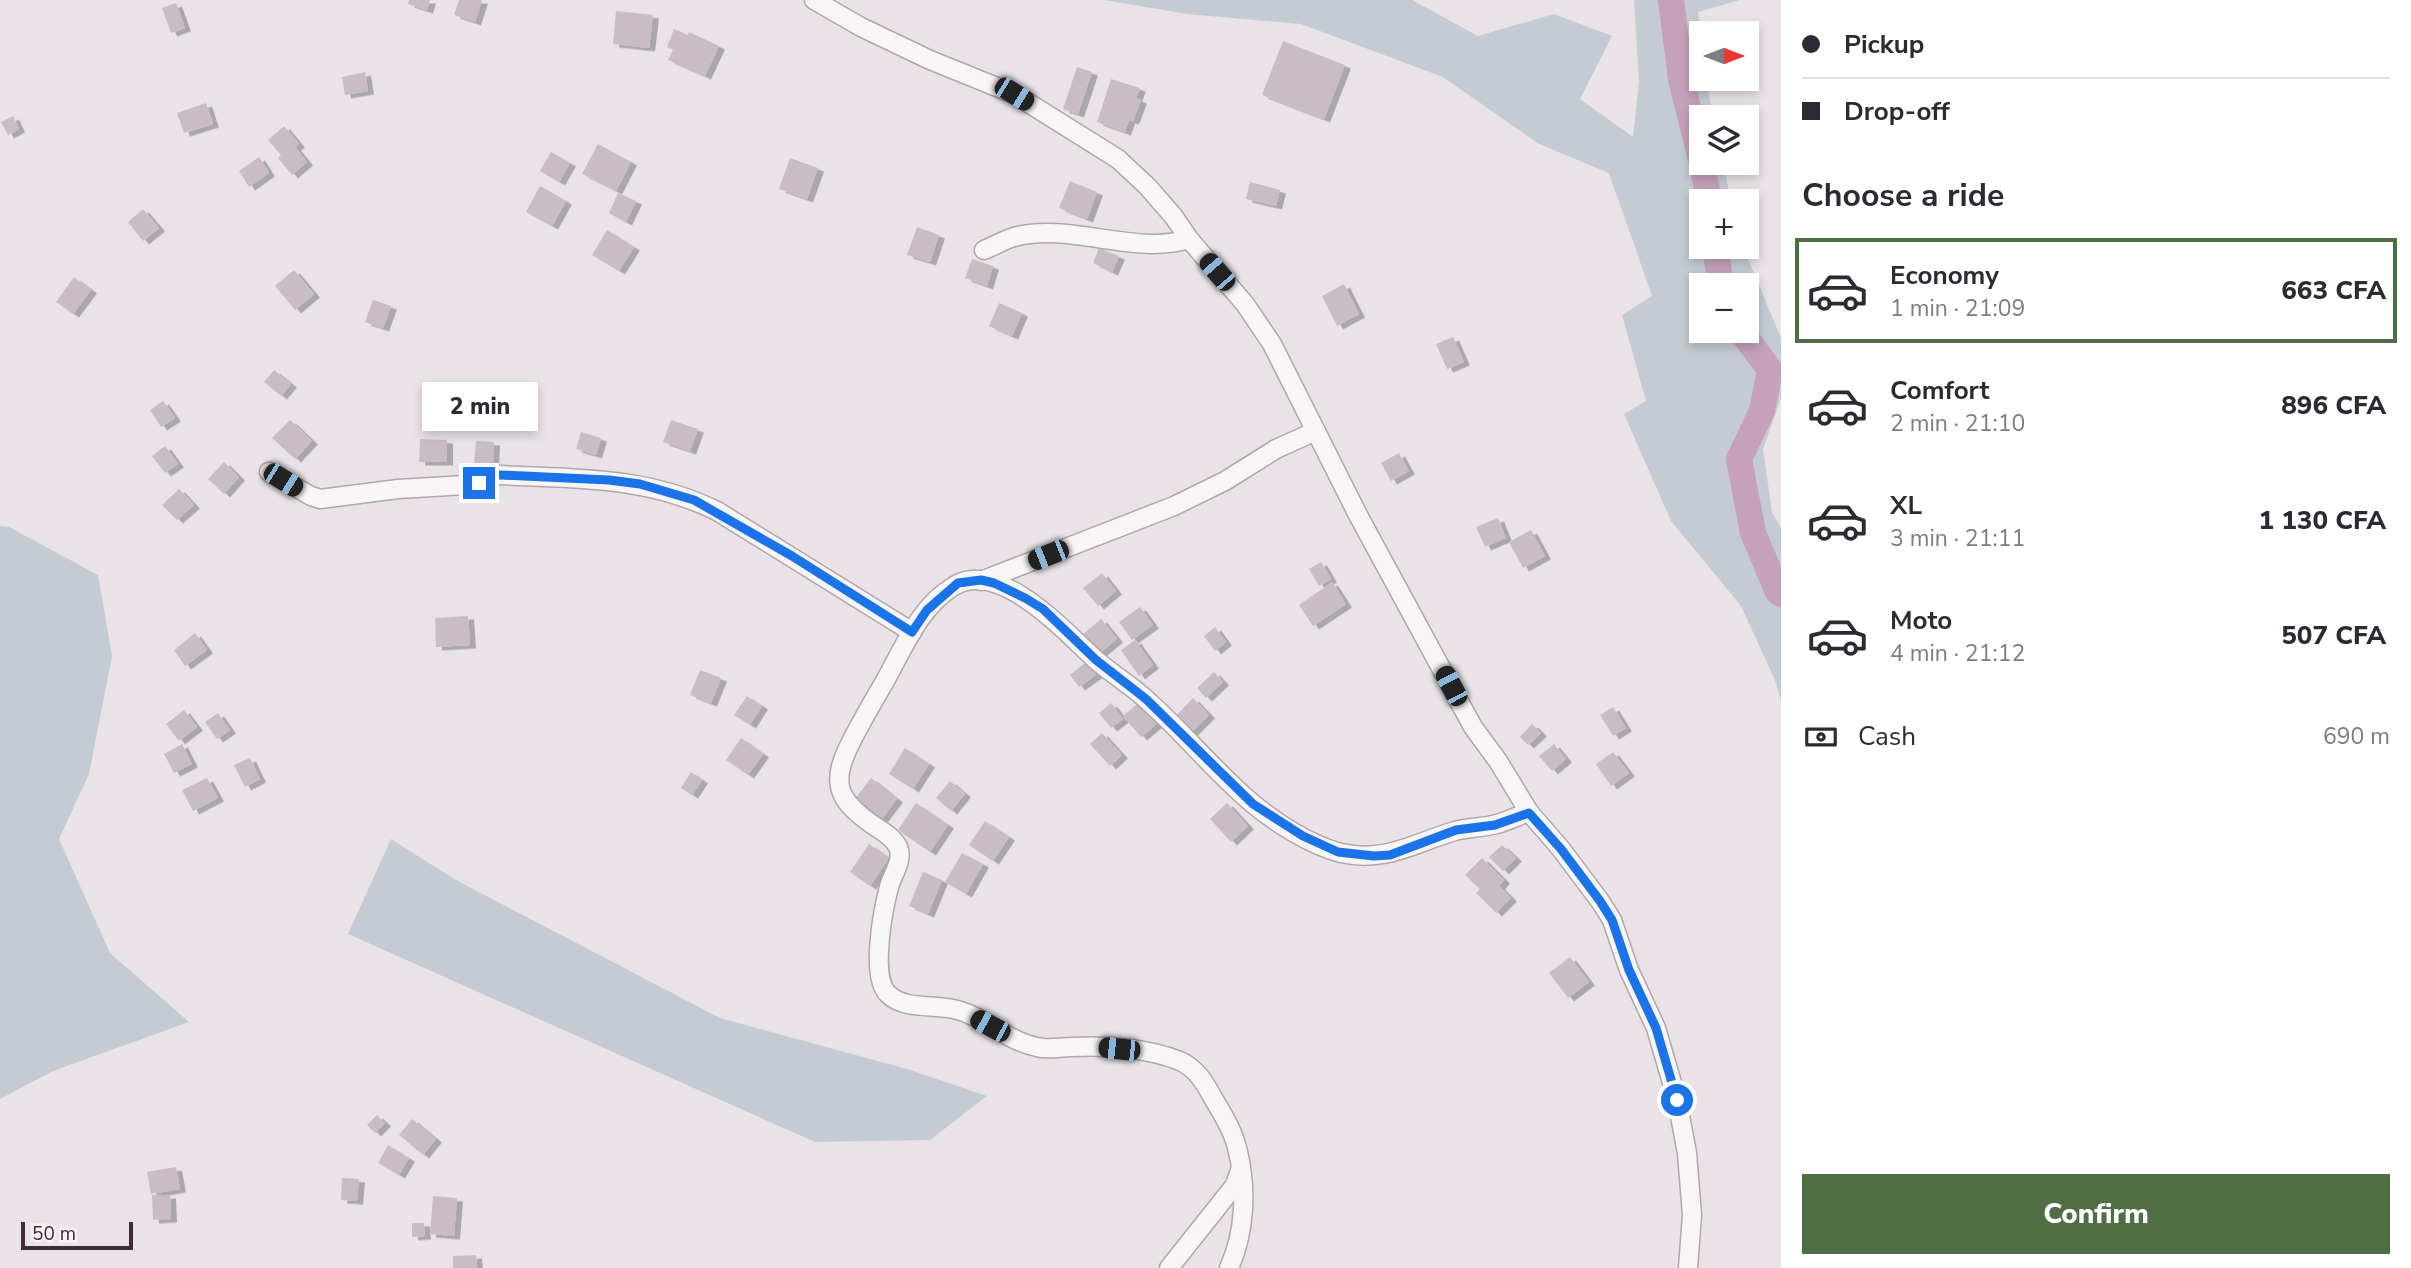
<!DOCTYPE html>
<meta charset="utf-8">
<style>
body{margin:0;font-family:"Nunito Sans",sans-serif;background:#f7f7f7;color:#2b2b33;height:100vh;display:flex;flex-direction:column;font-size:26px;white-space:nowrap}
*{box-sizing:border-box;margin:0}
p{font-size:23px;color:#7c7c81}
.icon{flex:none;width:38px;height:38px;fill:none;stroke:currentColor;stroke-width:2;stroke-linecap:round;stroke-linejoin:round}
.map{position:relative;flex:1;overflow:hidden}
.sheet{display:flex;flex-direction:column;background:#fff;width:630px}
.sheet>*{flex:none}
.banner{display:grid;align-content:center;height:154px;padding:0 21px;background:#fff}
.needle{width:46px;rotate:90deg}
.controls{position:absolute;left:1689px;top:21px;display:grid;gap:14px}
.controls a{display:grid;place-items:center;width:70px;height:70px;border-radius:0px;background:#fff;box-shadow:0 4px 10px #0003;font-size:35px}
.scale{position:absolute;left:21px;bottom:18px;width:112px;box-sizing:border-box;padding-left:7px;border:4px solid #402c37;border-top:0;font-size:19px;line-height:24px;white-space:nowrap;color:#402c37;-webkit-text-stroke:5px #f7f2f5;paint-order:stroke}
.end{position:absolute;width:32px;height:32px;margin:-16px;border:9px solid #1a73e8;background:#fff;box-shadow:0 0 0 4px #fff}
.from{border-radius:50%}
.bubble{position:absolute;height:49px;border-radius:0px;background:#fff;box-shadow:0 4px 10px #0003;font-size:23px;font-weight:800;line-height:49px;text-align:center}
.car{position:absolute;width:21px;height:42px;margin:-21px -10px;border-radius:9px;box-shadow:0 0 5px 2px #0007;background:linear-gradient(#222 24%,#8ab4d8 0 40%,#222 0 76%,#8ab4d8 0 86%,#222 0)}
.banner b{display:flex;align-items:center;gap:24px;height:66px;font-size:26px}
.banner b+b{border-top:2px solid #e1e1e2}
.banner i{width:18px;height:18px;background:#2b2b33}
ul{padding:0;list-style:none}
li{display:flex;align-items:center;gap:21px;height:105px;margin:0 14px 10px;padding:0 7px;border:4px solid transparent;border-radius:0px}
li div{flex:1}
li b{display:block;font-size:26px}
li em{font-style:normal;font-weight:800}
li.current{border-color:#506e43}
li>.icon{width:63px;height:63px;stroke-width:1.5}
h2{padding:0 21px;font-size:32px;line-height:84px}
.pay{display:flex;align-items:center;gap:18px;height:77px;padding:0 21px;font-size:26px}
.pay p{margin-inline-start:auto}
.button{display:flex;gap:14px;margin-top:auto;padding:14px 21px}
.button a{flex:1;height:80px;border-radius:0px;background:#506e43;color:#fff;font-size:28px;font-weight:800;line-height:80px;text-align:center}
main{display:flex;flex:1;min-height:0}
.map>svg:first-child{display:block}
.green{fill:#c5cbd2;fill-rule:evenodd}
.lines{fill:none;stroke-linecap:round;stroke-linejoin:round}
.river{stroke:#c5a2ba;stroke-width:26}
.building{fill:#c8bdc4;filter:url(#shadow)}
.minor-casing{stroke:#b0a5ab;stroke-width:21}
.minor{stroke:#f8f5f7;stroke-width:18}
.route{stroke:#1a73e8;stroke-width:9}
</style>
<main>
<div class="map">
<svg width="1781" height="1268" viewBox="0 0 1781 1268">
<defs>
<filter id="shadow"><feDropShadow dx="6" dy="3.5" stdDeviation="0" flood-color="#0004"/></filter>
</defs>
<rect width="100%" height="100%" fill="#e9e3e7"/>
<!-- green -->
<g class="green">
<path d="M 1104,0 L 1412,0 L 1478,36 L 1554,14 L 1612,36 L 1580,99 L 1633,137 L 1639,82 L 1634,0 L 1740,0 L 1698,12 L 1701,35 L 1701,79 L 1706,79 L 1713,117 L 1701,117 L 1701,163 L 1723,163 L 1731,201 L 1701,201 L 1701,247 L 1743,247 L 1781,338 L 1781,398 L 1763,449 L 1772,512 L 1781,528 L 1781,701 L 1775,680 L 1741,606 L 1671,521 L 1624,414 L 1646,401 L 1622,315 L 1652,296 L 1609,173 L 1539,144 L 1443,77 L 1301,24 L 1187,14 ZM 1701,285 L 1746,285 L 1746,331 L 1701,331 Z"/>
<path d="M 0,526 L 9,527 L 98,575 L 112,656 L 89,774 L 59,839 L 110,953 L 189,1022 L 53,1071 L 0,1099 Z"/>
<path d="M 391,839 L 454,879 L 720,1018 L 907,1069 L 987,1096 L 930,1140 L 815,1142 L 348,934 Z"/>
</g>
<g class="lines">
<!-- river -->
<g class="river">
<path d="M 1671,0 L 1681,79 L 1701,160"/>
<path d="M 1702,163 L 1709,201"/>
<path d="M 1715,247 L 1721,285"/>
<path d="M 1741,331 L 1770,370 L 1762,411 L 1739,459 L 1753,533 L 1778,592 L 1781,594"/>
</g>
</g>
<!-- building -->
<g class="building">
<path d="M 409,0 L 430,0 L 427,10 L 408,4 Z"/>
<path d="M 459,0 L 482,0 L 475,22 L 454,15 Z"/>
<path d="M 176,3 L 185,28 L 171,33 L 162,8 Z"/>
<path d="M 616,11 L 653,15 L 649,48 L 613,44 Z"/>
<path d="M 674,29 L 688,35 L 689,32 L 719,46 L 705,76 L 668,60 L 673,50 L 667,47 Z"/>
<path d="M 1283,41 L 1345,65 L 1324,119 L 1262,95 Z"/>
<path d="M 1077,67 L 1092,72 L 1078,114 L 1063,109 Z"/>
<path d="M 365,72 L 368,91 L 345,95 L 342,77 Z"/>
<path d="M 1111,79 L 1140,88 L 1136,98 L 1141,100 L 1133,121 L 1129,120 L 1125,132 L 1097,122 Z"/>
<path d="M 206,103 L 213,124 L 184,133 L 177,113 Z"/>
<path d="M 13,116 L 19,129 L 8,135 L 1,122 Z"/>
<path d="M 284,126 L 299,144 L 295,147 L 307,162 L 292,175 L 278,158 L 281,155 L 268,140 Z"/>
<path d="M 598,144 L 631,162 L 616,191 L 582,174 Z"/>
<path d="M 551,152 L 570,163 L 559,182 L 540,171 Z"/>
<path d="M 259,157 L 269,173 L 249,187 L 239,171 Z"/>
<path d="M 790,158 L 818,168 L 807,199 L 779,189 Z"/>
<path d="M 1070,181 L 1097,192 L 1087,219 L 1059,208 Z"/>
<path d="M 1250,182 L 1280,190 L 1276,206 L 1246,199 Z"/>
<path d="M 540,186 L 566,201 L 552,226 L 526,212 Z"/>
<path d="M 618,193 L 636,201 L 626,222 L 609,213 Z"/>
<path d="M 143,209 L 159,228 L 143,241 L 128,222 Z"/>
<path d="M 917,227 L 939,235 L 930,262 L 907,255 Z"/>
<path d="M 607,230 L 634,247 L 619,271 L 592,255 Z"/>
<path d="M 1099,248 L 1119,256 L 1112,272 L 1093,263 Z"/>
<path d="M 972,259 L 993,266 L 987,286 L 965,278 Z"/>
<path d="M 294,270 L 314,294 L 295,310 L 275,286 Z"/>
<path d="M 74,277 L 91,290 L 73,314 L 56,302 Z"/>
<path d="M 1344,284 L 1359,314 L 1337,326 L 1322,296 Z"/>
<path d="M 373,300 L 391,306 L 383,328 L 365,322 Z"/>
<path d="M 999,303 L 1022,313 L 1012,336 L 989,326 Z"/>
<path d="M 1453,337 L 1464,362 L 1447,369 L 1436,344 Z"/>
<path d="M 274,370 L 291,384 L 281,396 L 264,382 Z"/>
<path d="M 433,387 L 458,389 L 456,411 L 431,409 Z"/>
<path d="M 479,393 L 491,395 L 488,409 L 476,407 Z"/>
<path d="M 163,401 L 175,418 L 161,427 L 150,410 Z"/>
<path d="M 290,420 L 312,441 L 295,459 L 272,438 Z"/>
<path d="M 671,420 L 698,429 L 690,451 L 663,442 Z"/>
<path d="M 581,432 L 601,438 L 596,455 L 576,449 Z"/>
<path d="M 420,439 L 447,440 L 447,462 L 419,462 Z"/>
<path d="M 476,441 L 494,442 L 493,466 L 474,465 Z"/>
<path d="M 165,446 L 178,464 L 165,473 L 152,456 Z"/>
<path d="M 1399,453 L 1409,471 L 1391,481 L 1381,463 Z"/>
<path d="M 224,462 L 239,477 L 224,494 L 208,479 Z"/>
<path d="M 179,489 L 194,505 L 177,520 L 162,505 Z"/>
<path d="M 1498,518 L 1506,538 L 1485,547 L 1476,527 Z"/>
<path d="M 1531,530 L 1545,556 L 1523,568 L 1509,542 Z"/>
<path d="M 1321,562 L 1331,579 L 1319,586 L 1309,569 Z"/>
<path d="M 1102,573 L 1116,591 L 1098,606 L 1083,588 Z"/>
<path d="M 1332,582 L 1346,604 L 1313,626 L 1299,605 Z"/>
<path d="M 1140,607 L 1153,625 L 1132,640 L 1119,622 Z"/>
<path d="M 468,616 L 470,645 L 436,647 L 435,618 Z"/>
<path d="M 1101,619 L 1117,639 L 1098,655 L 1082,635 Z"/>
<path d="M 1215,627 L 1226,642 L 1215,651 L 1204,636 Z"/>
<path d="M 195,633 L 207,650 L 185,666 L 174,650 Z"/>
<path d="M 1135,640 L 1153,665 L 1139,676 L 1121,650 Z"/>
<path d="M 1086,662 L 1096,675 L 1079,687 L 1070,675 Z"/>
<path d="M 700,670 L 721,678 L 711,703 L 690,695 Z"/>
<path d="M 1214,672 L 1223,682 L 1206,698 L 1197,688 Z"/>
<path d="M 747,696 L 762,706 L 750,725 L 734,715 Z"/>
<path d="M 1193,698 L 1209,715 L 1190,734 L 1174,718 Z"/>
<path d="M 1142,700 L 1160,721 L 1141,737 L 1123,716 Z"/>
<path d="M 1111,703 L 1123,719 L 1111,728 L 1099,713 Z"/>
<path d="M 1613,707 L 1626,728 L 1613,736 L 1600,715 Z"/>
<path d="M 184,710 L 197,727 L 179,741 L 166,724 Z"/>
<path d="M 218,713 L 230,730 L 217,739 L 205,722 Z"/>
<path d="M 1532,724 L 1541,733 L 1528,745 L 1520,737 Z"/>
<path d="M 1102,733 L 1122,755 L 1110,766 L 1090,744 Z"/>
<path d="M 741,738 L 763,754 L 748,775 L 726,760 Z"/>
<path d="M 182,744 L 192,764 L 174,773 L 164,754 Z"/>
<path d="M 1554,744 L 1566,759 L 1552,771 L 1539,756 Z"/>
<path d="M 905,748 L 929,764 L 913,789 L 889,774 Z"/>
<path d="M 1613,752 L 1629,773 L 1611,786 L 1596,764 Z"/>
<path d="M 250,758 L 260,779 L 245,787 L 234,765 Z"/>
<path d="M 691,772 L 702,780 L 692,795 L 681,788 Z"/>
<path d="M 207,778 L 218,798 L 193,811 L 182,790 Z"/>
<path d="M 871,778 L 897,799 L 881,820 L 855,799 Z"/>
<path d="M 950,781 L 965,794 L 951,811 L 936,798 Z"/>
<path d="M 916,803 L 948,825 L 930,852 L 898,830 Z"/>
<path d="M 1227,803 L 1248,826 L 1231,842 L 1210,819 Z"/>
<path d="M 985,821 L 1009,837 L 993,861 L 969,845 Z"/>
<path d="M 869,844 L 889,858 L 870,886 L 850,872 Z"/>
<path d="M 1502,845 L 1516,858 L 1503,871 L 1489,857 Z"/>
<path d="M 962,853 L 983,864 L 966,894 L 945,882 Z"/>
<path d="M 1482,858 L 1504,880 L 1499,886 L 1511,898 L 1496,913 L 1476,893 L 1480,889 L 1465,875 Z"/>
<path d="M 923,872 L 942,880 L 928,914 L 909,906 Z"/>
<path d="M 1570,957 L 1589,982 L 1568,998 L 1549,973 Z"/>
<path d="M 377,1115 L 385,1123 L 375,1133 L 367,1125 Z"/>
<path d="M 412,1119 L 436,1139 L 423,1155 L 399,1135 Z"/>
<path d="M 388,1145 L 409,1158 L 399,1175 L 378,1163 Z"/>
<path d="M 176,1167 L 180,1189 L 151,1194 L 147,1172 Z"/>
<path d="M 342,1178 L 359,1179 L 357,1201 L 341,1200 Z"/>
<path d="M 152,1195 L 170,1195 L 171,1219 L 153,1220 Z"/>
<path d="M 433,1196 L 457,1198 L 454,1236 L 430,1234 Z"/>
<path d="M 412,1223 L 424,1223 L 425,1236 L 412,1237 Z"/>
<path d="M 476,1255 L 477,1268 L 453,1268 L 453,1256 Z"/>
</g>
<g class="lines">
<defs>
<g id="minor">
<path d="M 814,0 L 861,27 L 930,60 L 1014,94 L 1118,159 L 1148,187 L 1174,217 L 1189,239 L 1245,304 L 1272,344 L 1358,515 L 1473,727 L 1498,761 L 1529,812 L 1561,849 L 1600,901 L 1612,920 L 1629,970 L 1656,1028 L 1677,1100 L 1687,1153 L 1692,1215 L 1688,1268"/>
<path d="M 984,250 C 994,246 1004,240 1014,237 C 1070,222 1135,256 1189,239"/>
<path d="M 269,472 L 311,496 L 320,499 L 398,489 L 466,485 L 479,483 L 491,475 L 500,475 C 577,479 646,476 717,511 L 912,632"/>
<path d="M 981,581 L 1174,506 L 1225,481 L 1276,449 L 1316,431"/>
<path d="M 1169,1268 L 1235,1185 L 1240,1170"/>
<path d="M 1229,1268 C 1245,1233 1247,1189 1238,1152 C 1234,1132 1223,1115 1213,1098 C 1205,1083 1196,1068 1180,1061 C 1148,1048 1104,1045 1071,1047 C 1059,1047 1048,1050 1037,1047 C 1006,1041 983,1015 953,1009 C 932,1004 904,1010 888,994 C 870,977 883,910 889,887 C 892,875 904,860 898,847 C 893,837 882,831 873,825 C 836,799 830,782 852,740 C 862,720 874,700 885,681 C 904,647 920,606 954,586 C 1000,558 1066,633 1096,660 C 1113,675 1133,686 1149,702 C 1185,734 1215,772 1252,803 C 1276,823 1310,845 1341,853 C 1385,863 1414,843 1455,831 C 1469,827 1483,828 1497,824 C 1507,821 1518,816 1529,812"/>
</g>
</defs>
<!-- minor casing -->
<use href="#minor" class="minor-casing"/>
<!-- minor -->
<use href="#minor" class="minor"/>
</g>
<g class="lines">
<!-- route -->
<path class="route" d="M 479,483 L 491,475 L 500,475 L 609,480 L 640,484 L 694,500 L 792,556 L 912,632 L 927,610 L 958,583 L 981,580 L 994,583 L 1025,598 L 1043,609 L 1096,660 L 1146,699 L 1253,804 L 1303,836 L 1338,852 L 1374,856 L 1390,855 L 1456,830 L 1495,825 L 1529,813 L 1561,849 L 1600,901 L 1612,920 L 1629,970 L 1656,1028 L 1677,1100"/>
</g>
</svg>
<div class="controls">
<a><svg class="needle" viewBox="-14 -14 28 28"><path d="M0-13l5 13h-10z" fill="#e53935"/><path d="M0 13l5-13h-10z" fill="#7c7c81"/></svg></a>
<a><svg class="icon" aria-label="layers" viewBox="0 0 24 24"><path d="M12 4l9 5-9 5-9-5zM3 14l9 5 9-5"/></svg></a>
<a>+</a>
<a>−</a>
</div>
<div class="scale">50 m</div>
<i class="end from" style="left:1677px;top:1100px"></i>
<i class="end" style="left:479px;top:483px"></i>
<div class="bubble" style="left:422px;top:382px;width:116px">2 min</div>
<i class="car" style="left:1014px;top:94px;rotate:122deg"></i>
<i class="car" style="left:1217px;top:272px;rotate:319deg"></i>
<i class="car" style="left:283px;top:480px;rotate:122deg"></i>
<i class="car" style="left:1048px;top:555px;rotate:248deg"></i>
<i class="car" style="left:1451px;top:686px;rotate:332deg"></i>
<i class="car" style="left:990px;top:1026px;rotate:298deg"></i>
<i class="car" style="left:1119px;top:1049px;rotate:276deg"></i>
</div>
<section class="sheet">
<div class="banner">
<b><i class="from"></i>Pickup</b>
<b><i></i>Drop-off</b>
</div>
<h2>Choose a ride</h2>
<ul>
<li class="current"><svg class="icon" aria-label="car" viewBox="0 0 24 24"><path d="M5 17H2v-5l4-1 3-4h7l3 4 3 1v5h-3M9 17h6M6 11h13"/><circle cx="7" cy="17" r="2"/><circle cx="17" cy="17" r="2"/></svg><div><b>Economy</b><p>1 min · 21:09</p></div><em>663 CFA</em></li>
<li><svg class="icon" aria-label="car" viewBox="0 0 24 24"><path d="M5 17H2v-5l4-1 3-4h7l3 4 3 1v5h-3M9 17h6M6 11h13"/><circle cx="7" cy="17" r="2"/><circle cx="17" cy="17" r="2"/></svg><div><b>Comfort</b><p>2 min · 21:10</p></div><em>896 CFA</em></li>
<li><svg class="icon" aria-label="car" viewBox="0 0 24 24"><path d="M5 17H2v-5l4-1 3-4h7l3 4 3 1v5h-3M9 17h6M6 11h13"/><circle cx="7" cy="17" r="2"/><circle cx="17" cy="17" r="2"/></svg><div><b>XL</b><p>3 min · 21:11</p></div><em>1 130 CFA</em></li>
<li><svg class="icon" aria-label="car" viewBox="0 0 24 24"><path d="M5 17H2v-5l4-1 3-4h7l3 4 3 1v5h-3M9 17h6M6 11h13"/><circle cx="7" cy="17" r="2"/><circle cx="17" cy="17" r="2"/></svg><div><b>Moto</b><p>4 min · 21:12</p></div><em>507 CFA</em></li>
</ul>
<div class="pay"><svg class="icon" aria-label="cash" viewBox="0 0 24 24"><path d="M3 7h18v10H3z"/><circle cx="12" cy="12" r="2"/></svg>Cash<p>690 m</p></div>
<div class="button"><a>Confirm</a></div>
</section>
</main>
